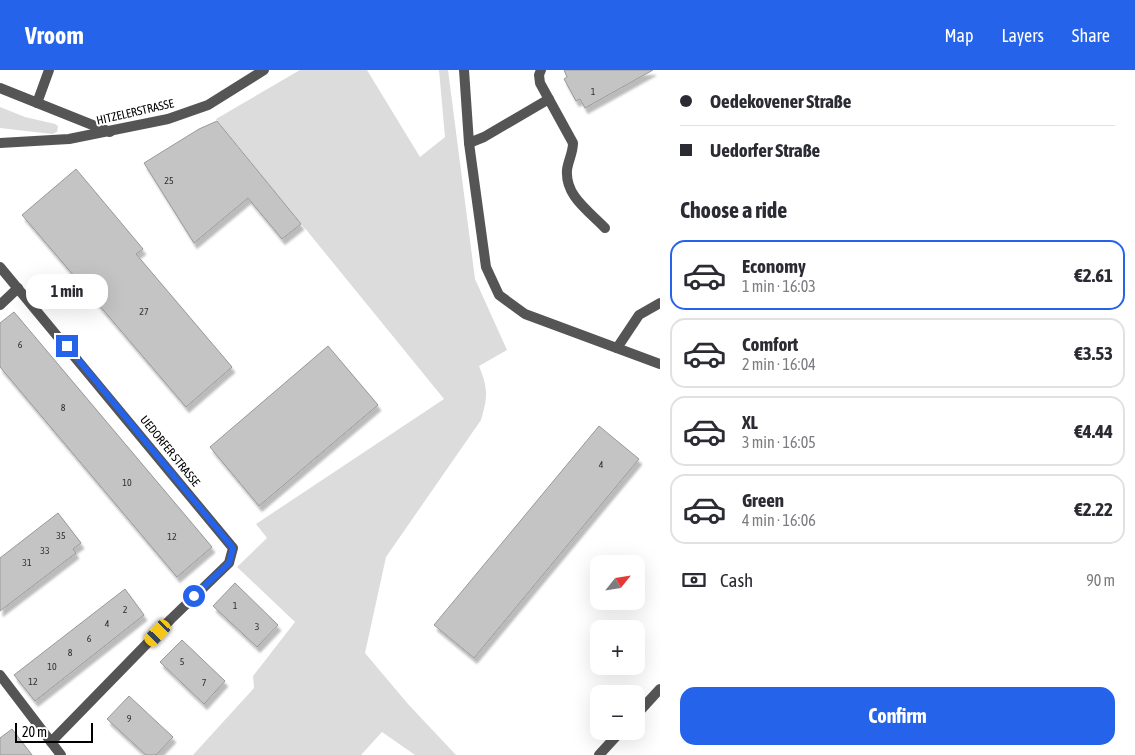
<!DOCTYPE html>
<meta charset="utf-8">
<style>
body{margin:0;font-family:"Asap Condensed",sans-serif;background:#f7f7f7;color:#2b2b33;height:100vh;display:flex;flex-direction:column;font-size:19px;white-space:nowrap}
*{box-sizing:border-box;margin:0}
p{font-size:16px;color:#7c7c81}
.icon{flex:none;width:28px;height:28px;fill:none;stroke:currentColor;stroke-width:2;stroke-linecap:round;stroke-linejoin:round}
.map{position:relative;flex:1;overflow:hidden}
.side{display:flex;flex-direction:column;background:#fff;width:475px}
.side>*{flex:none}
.banner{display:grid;align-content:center;height:110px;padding:0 20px;background:#fff}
.needle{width:32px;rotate:60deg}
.tools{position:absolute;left:590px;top:485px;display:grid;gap:10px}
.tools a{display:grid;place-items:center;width:55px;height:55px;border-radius:10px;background:#fff;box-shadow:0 5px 20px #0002;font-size:25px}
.scale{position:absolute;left:15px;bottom:12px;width:78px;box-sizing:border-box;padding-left:5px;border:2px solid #000;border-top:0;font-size:14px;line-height:18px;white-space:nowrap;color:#000;-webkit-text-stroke:4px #fff;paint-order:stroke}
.end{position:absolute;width:22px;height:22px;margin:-11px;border:6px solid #2563eb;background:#fff;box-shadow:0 0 0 2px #fff}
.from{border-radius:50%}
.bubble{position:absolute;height:35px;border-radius:15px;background:#fff;box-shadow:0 5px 20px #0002;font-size:16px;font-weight:700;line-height:35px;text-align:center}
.car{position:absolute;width:15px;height:30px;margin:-15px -8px;border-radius:6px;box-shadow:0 0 4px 1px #0007;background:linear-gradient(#f5c518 24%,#345 0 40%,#f5c518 0 76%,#345 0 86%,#f5c518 0)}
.banner b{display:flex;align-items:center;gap:18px;height:48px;font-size:19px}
.banner b+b{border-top:1px solid #e1e1e2}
.banner i{width:12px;height:12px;background:#2b2b33}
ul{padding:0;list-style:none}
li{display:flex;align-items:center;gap:15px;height:70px;margin:0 10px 8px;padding:0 10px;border:2px solid #e1e1e2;border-radius:15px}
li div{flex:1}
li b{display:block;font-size:19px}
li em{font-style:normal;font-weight:700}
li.selected{border-color:#2563eb}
li>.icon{width:45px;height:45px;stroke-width:1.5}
h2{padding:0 20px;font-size:22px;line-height:60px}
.pay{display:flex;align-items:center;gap:12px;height:55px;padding:0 20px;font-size:19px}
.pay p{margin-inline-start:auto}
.button{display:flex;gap:10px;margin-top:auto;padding:10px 20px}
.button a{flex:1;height:58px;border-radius:15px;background:#2563eb;color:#fff;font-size:20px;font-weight:700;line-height:58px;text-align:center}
header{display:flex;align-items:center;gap:30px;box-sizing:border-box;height:70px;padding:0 25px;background:#2563eb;color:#fff}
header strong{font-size:24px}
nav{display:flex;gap:28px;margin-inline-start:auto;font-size:18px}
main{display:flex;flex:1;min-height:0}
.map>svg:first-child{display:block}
.green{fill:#dcdcdc}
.building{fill:#c4c4c4;stroke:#999;filter:url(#shadow)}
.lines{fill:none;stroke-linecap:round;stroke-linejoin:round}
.service{stroke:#555;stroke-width:10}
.minor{stroke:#555;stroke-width:10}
.route{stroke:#2563eb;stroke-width:6}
.labels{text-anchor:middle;stroke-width:4;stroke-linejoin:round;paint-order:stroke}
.number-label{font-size:10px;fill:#313131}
.street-label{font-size:12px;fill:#000;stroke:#fff}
</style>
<header>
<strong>Vroom</strong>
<nav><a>Map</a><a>Layers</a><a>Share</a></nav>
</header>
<main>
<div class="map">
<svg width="660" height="685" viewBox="0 0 660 685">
<defs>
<filter id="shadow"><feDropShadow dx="3" dy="5.5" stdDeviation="1" flood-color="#0004"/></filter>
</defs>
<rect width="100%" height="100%" fill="#fff"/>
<!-- green -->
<g class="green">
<path d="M 300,0 L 367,0 L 420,87 L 445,67 L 439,0 L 448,0 L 475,209 L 507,280 L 479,296 C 488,318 488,327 481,350 L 386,487 L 365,583 L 408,634 L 456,685 L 415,685 L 382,662 L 361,685 L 193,685 L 254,618 L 253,606 L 295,552 L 237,497 L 267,468 L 256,454 L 444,329 L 216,49 Z"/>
<path d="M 0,37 L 25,47 L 55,54 L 58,56 L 57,62 L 52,64 L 0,58 Z"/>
</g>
<!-- building -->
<g class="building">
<path d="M 564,0 L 653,0 L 585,38 L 580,29 L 576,31 L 564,9 L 567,7 Z"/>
<path d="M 217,51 L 301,154 L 282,169 L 248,128 L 194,173 L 144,93 L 199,59 Z"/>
<path d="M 76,99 L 143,179 L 136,184 L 232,297 L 186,337 L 22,145 Z"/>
<path d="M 14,242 L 212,477 L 177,507 L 0,297 L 0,253 Z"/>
<path d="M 328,276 L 378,335 L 259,436 L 210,377 Z"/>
<path d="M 599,356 L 639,389 L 474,588 L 434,555 Z"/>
<path d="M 58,443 L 81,473 L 73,479 L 76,483 L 0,541 L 0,488 Z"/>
<path d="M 235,513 L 278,555 L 257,577 L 213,536 Z"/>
<path d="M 125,519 L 144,545 L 35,631 L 14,605 Z"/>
<path d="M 182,570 L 225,611 L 204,634 L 160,592 Z"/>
<path d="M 129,626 L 173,667 L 156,685 L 146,685 L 107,649 Z"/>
<path d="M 12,659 L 32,685 L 0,685 L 0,668 Z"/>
</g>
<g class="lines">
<!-- service -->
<g class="service">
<path d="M 464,0 L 469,73 L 486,197 L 499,225 L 525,244 L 660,294"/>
<path d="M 541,0 L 539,5 L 540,13 L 573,73 C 573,83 568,91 567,100 C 565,126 589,141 605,158"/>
<path d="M 0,18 L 110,62"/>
<path d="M 37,33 L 49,0"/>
<path d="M 469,73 L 484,67 L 549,29"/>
<path d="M 0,235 L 18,218"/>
<path d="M 617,278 L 639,245 L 660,233"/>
<path d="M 636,645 L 660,619"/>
<path d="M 599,685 L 621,661"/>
</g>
<!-- minor -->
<g class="minor">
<path d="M 0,73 L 69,69 L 168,49 L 208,35 L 264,0"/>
<path d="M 0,197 L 233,478 L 229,493 L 171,549 L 51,672"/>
<path d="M 0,605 L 61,685"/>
</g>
</g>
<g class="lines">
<!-- route -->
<path class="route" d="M 67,276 L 233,478 L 229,493 L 194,526"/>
</g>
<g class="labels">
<!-- number labels -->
<g class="number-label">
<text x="593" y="25">1</text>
<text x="169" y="114">25</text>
<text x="144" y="245">27</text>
<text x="20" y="278">6</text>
<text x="63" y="341">8</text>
<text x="601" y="398">4</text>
<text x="127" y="416">10</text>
<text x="61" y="469">35</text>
<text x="172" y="470">12</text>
<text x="45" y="484">33</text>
<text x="27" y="496">31</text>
<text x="235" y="539">1</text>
<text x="125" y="543">2</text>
<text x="107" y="557">4</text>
<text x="257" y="560">3</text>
<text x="89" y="572">6</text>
<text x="70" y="586">8</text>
<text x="182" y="595">5</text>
<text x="52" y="600">10</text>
<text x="33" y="615">12</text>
<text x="204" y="616">7</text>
<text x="129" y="652">9</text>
</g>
<!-- street labels -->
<g class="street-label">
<text transform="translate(135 42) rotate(-13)" y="4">HITZELERSTRASSE</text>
<text transform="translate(170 381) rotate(51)" y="4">UEDORFER STRASSE</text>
</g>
</g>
</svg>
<div class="tools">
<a><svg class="needle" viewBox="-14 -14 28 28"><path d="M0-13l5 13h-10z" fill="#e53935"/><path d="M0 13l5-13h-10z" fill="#7c7c81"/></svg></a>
<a>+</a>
<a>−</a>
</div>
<div class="scale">20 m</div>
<i class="end from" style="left:194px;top:526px"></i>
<i class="end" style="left:67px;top:276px"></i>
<div class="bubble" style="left:26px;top:204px;width:82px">1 min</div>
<i class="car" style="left:158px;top:563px;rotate:223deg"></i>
</div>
<section class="side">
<div class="banner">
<b><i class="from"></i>Oedekovener Straße</b>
<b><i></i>Uedorfer Straße</b>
</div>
<h2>Choose a ride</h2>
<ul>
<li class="selected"><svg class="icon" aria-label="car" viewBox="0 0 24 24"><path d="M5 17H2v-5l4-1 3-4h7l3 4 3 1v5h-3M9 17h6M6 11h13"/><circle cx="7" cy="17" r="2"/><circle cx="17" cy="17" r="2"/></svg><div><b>Economy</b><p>1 min · 16:03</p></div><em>€2.61</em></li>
<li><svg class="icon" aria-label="car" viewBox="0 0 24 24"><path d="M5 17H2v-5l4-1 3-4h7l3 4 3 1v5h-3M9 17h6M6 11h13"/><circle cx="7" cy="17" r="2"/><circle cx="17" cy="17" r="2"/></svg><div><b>Comfort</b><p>2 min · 16:04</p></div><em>€3.53</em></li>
<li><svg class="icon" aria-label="car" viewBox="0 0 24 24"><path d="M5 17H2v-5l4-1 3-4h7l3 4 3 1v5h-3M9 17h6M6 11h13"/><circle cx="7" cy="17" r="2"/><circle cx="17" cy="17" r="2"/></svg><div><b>XL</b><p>3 min · 16:05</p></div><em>€4.44</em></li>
<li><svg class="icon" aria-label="car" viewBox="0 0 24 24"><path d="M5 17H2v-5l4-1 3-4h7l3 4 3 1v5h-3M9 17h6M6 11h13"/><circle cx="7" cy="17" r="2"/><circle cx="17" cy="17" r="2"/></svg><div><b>Green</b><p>4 min · 16:06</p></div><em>€2.22</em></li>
</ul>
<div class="pay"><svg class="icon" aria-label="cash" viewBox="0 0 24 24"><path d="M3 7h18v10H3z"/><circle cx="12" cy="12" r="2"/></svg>Cash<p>90 m</p></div>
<div class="button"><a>Confirm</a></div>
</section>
</main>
